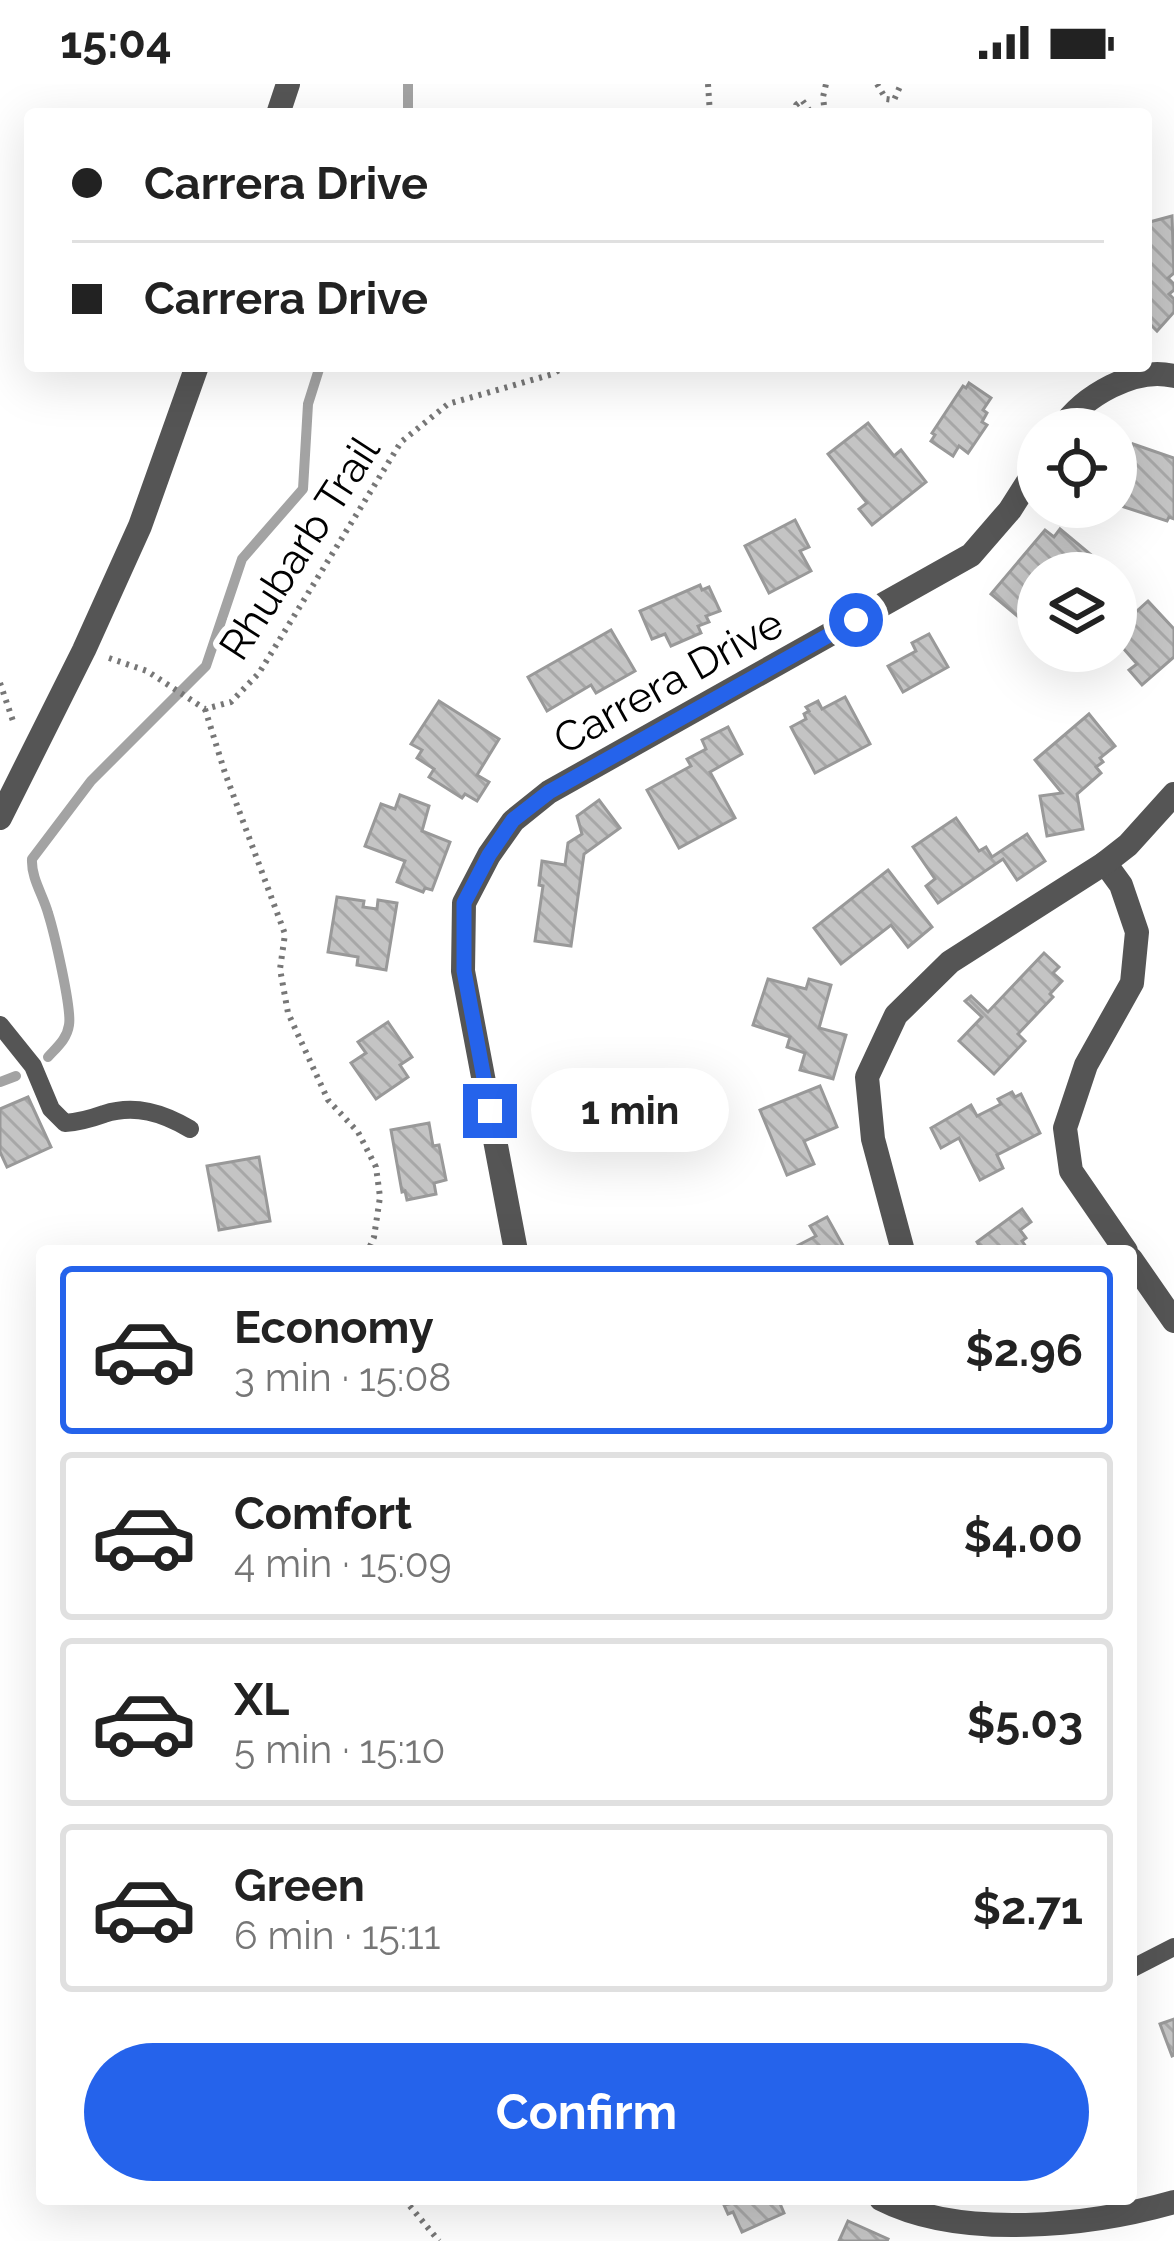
<!DOCTYPE html>
<meta charset="utf-8">
<style>
body{margin:0;font-family:Raleway,sans-serif;background:#f2f2f2;color:#222;height:100vh;display:flex;flex-direction:column;font-size:45px;white-space:nowrap}
*{box-sizing:border-box;margin:0}
p{font-size:39px;color:#767676}
.icon{flex:none;width:66px;height:66px;fill:none;stroke:currentColor;stroke-width:2;stroke-linecap:round;stroke-linejoin:round}
.map{position:relative;flex:1;overflow:hidden}
.panel{position:absolute;left:36px;top:1161px;width:1101px;height:960px;display:flex;flex-direction:column;background:#fff;border-radius:12px;box-shadow:0 12px 48px #0002}
.panel>*{flex:none}
.banner{position:absolute;left:24px;top:24px;width:1128px;height:264px;border-radius:12px;box-shadow:0 12px 48px #0002;display:grid;align-content:center;height:264px;padding:0 48px;background:#fff}
.buttons{position:absolute;left:1017px;top:324px;display:grid;gap:24px}
.buttons a{display:grid;place-items:center;width:120px;height:120px;border-radius:50%;background:#fff;box-shadow:0 12px 48px #0002;font-size:60px}
.end{position:absolute;width:54px;height:54px;margin:-27px;border:15px solid #2563eb;background:#fff;box-shadow:0 0 0 6px #fff}
.from{border-radius:50%}
.bubble{position:absolute;height:84px;border-radius:42px;background:#fff;box-shadow:0 12px 48px #0002;font-size:39px;font-weight:700;line-height:84px;text-align:center}
.banner b{display:flex;align-items:center;gap:42px;height:114px;font-size:45px}
.banner b+b{border-top:3px solid #e0e0e0}
.banner i{width:30px;height:30px;background:#222}
ul{padding:21px 0 0;list-style:none}
li{display:flex;align-items:center;gap:36px;height:168px;margin:0 24px 18px;padding:0 24px;border:6px solid #e0e0e0;border-radius:12px}
li div{flex:1}
li b{display:block;font-size:45px}
li em{font-style:normal;font-weight:700}
li.current{border-color:#2563eb}
li>.icon{width:108px;height:108px;stroke-width:1.5}
.cta{display:flex;gap:24px;margin-top:auto;padding:24px 48px}
.cta a{flex:1;height:138px;border-radius:72px;background:#2563eb;color:#fff;font-size:48px;font-weight:700;line-height:138px;text-align:center}
.status{display:flex;justify-content:space-between;align-items:center;height:84px;padding:0 60px;background:#fff;direction:ltr}
.status svg{height:33px;fill:currentColor}
.map>svg:first-child{display:block}
.lines{fill:none;stroke-linecap:round;stroke-linejoin:round}
.stream{stroke:#a3a3a3;stroke-width:10}
.building{fill:url(#building-back-hatch);stroke:#999;stroke-width:3}
.path{stroke:#777;stroke-width:6;stroke-dasharray:3 6;stroke-linecap:butt}
.lane{stroke:#555;stroke-width:18}
.street{stroke:#555;stroke-width:24}
.route{stroke:#2563eb;stroke-width:15}
.labels{text-anchor:middle;stroke-width:12;stroke-linejoin:round;paint-order:stroke}
.street-label{font-size:42px;fill:#000;stroke:#fff}
</style>
<div class="status"><b>15:04</b><svg viewBox="0 0 49 12"><path d="M0 12V9h3v3zM5 12V6h3v6zM10 12V3h3v9zM15 12V0h3v12zM26 1h20v11H26zM47 4h2v5h-2z"/></svg></div>
<div class="map">
<svg width="1174" height="2157" viewBox="0 0 1174 2157">
<defs>
<pattern id="building-back-hatch" width="6" height="6" patternUnits="userSpaceOnUse" patternTransform="scale(3)"><rect width="6" height="6" fill="#c4c4c4"/><path d="M-1 5l2 2M0 0l6 6M5-1l2 2" fill="none" stroke="#a7a7a7"/></pattern>
</defs>
<rect width="100%" height="100%" fill="#fff"/>
<g class="lines">
<!-- stream -->
<g class="stream">
<path d="M 408,0 L 408,30"/>
<path d="M 48,973 C 57,963 67,955 69,941 C 72,925 54,848 48,829 C 43,811 31,794 32,775 L 91,697 L 206,582 L 242,475 L 303,405 L 308,320 L 320,282"/>
<path d="M 0,998 L 16,992"/>
</g>
</g>
<!-- building -->
<g class="building">
<path d="M 1172,132 L 1174,189 L 1168,194 L 1174,200 L 1174,206 L 1169,210 L 1174,215 L 1174,228 L 1157,247 L 1146,236 L 1146,139 Z"/>
<path d="M 969,299 L 991,314 L 983,326 L 987,329 L 982,338 L 987,341 L 968,369 L 959,362 L 953,372 L 931,357 L 935,351 L 932,349 L 963,302 L 966,304 Z"/>
<path d="M 868,339 L 894,372 L 901,366 L 926,398 L 872,441 L 859,425 L 867,419 L 828,370 Z"/>
<path d="M 1133,360 L 1174,374 L 1174,435 L 1169,433 L 1167,437 L 1118,421 L 1126,397 L 1116,394 L 1116,380 L 1124,383 Z"/>
<path d="M 795,436 L 809,463 L 800,467 L 811,487 L 769,509 L 745,462 Z"/>
<path d="M 1060,445 L 1096,475 L 1084,489 L 1038,489 L 1038,529 L 1028,541 L 991,510 L 1045,446 L 1054,453 Z"/>
<path d="M 700,501 L 702,506 L 709,503 L 720,527 L 706,532 L 709,538 L 698,542 L 701,549 L 671,562 L 665,550 L 652,555 L 640,527 Z"/>
<path d="M 1148,517 L 1174,545 L 1174,573 L 1142,601 L 1129,586 L 1137,580 L 1116,556 L 1116,546 Z"/>
<path d="M 611,546 L 635,587 L 596,609 L 591,601 L 547,627 L 528,593 Z"/>
<path d="M 929,550 L 948,583 L 903,608 L 888,582 L 916,567 L 912,559 Z"/>
<path d="M 845,613 L 870,660 L 815,689 L 791,643 L 806,635 L 804,630 L 809,627 L 806,623 L 818,617 L 822,625 Z"/>
<path d="M 439,617 L 499,655 L 477,691 L 489,698 L 477,717 L 465,710 L 462,714 L 429,693 L 434,685 L 417,674 L 422,666 L 411,660 Z"/>
<path d="M 1089,630 L 1115,662 L 1100,674 L 1103,678 L 1096,683 L 1101,689 L 1077,710 L 1083,745 L 1047,752 L 1040,712 L 1062,709 L 1035,676 Z"/>
<path d="M 728,643 L 742,670 L 710,688 L 735,734 L 679,764 L 647,706 L 691,682 L 687,675 L 706,665 L 702,656 Z"/>
<path d="M 400,711 L 429,722 L 422,747 L 450,758 L 432,806 L 425,804 L 423,808 L 397,798 L 405,777 L 365,762 L 381,720 L 395,725 Z"/>
<path d="M 599,716 L 620,744 L 584,770 L 571,862 L 535,857 L 543,802 L 539,801 L 542,777 L 565,781 L 568,759 L 582,750 L 577,732 Z"/>
<path d="M 956,734 L 979,767 L 986,763 L 992,773 L 1027,750 L 1045,777 L 1017,796 L 1003,775 L 938,819 L 926,802 L 935,795 L 913,763 Z"/>
<path d="M 888,786 L 932,843 L 908,863 L 891,841 L 841,880 L 814,844 Z"/>
<path d="M 337,813 L 364,817 L 363,823 L 377,825 L 378,816 L 397,819 L 386,886 L 357,881 L 358,873 L 328,868 Z"/>
<path d="M 1044,869 L 1059,883 L 1053,889 L 1062,897 L 1050,910 L 1053,913 L 1018,950 L 1025,957 L 994,990 L 959,957 L 982,933 L 965,917 L 971,912 L 988,928 Z"/>
<path d="M 768,895 L 806,905 L 809,895 L 831,901 L 819,944 L 846,951 L 833,995 L 800,986 L 805,969 L 787,963 L 790,953 L 753,941 Z"/>
<path d="M 388,938 L 412,973 L 400,981 L 408,993 L 376,1015 L 351,979 L 366,969 L 358,958 Z"/>
<path d="M 820,1002 L 837,1043 L 804,1057 L 814,1080 L 787,1091 L 760,1026 Z"/>
<path d="M 1012,1008 L 1015,1013 L 1021,1010 L 1040,1049 L 997,1071 L 1003,1084 L 980,1096 L 959,1054 L 941,1064 L 931,1044 L 971,1021 L 977,1032 L 1001,1020 L 998,1015 Z"/>
<path d="M 28,1013 L 51,1063 L 7,1083 L 0,1068 L 0,1025 Z"/>
<path d="M 429,1039 L 433,1062 L 439,1061 L 446,1096 L 434,1099 L 436,1110 L 407,1116 L 405,1107 L 402,1108 L 391,1046 Z"/>
<path d="M 259,1073 L 270,1137 L 219,1146 L 207,1082 Z"/>
<path d="M 1022,1125 L 1031,1138 L 1020,1146 L 1026,1154 L 1022,1157 L 1029,1167 L 978,1167 L 980,1163 L 977,1158 Z"/>
<path d="M 827,1133 L 846,1167 L 787,1167 L 816,1152 L 810,1142 Z"/>
<path d="M 1174,1935 L 1174,1971 L 1172,1972 L 1160,1940 Z"/>
<path d="M 727,2115 L 778,2115 L 784,2129 L 742,2148 L 733,2128 L 728,2130 L 724,2121 L 729,2120 Z"/>
<path d="M 848,2137 L 888,2155 L 887,2157 L 839,2157 Z"/>
</g>
<g class="lines">
<!-- path -->
<g class="path">
<path d="M 708,0 L 710,30"/>
<path d="M 877,0 L 886,15 L 894,16 L 901,0"/>
<path d="M 795,30 L 796,21 L 802,16 L 812,30"/>
<path d="M 825,30 L 823,13 L 826,0"/>
<path d="M 109,574 L 147,587 L 205,625 L 231,618 L 259,589 L 401,358 L 448,320 L 553,290 L 565,282"/>
<path d="M 0,599 L 14,640"/>
<path d="M 205,625 L 225,689 L 285,850 L 280,885 L 288,929 L 328,1016 L 358,1048 L 376,1083 L 380,1113 L 374,1153 L 368,1167"/>
<path d="M 404,2115 L 439,2157"/>
</g>
<!-- lane -->
<g class="lane">
<path d="M 0,941 L 33,982 L 51,1025 L 65,1039 C 80,1038 90,1035 104,1030 C 135,1020 163,1029 190,1045"/>
<path d="M 1131,1885 L 1174,1863"/>
</g>
<!-- street -->
<g class="street">
<path d="M 278,30 L 288,0"/>
<path d="M 1061,345 C 1083,312 1135,282 1174,292"/>
<path d="M 0,734 L 84,566 L 140,442 L 197,282"/>
<path d="M 1105,779 L 1121,801 L 1137,848 L 1132,899 L 1086,981 L 1065,1044 L 1071,1087 L 1126,1167"/>
<path d="M 516,1167 L 463,887 L 464,819 L 489,771 L 513,737 L 549,708 L 971,471 L 1010,426 L 1038,382"/>
<path d="M 903,1167 L 873,1055 L 867,993 L 896,931 L 950,878 L 1105,779 L 1128,761 L 1174,710"/>
<path d="M 1131,1175 L 1174,1237"/>
<path d="M 881,2115 C 961,2156 1090,2142 1174,2118"/>
</g>
</g>
<g class="lines">
<!-- route -->
<path class="route" d="M 490,1027 L 464,887 L 464,819 L 489,771 L 513,736 L 549,708 L 856,536"/>
</g>
<g class="labels">
<!-- street labels -->
<g class="street-label">
<text transform="translate(299 464) rotate(-57)" y="15">Rhubarb Trail</text>
<text transform="translate(668 597) rotate(-29)" y="15">Carrera Drive</text>
</g>
</g>
</svg>
<div class="buttons">
<a><svg class="icon" aria-label="locate" viewBox="0 0 24 24"><circle cx="12" cy="12" r="6"/><path d="M12 2v4M12 18v4M2 12h4M18 12h4"/></svg></a>
<a><svg class="icon" aria-label="layers" viewBox="0 0 24 24"><path d="M12 4l9 5-9 5-9-5zM3 14l9 5 9-5"/></svg></a>
</div>
<i class="end from" style="left:856px;top:536px"></i>
<i class="end" style="left:490px;top:1027px"></i>
<div class="bubble" style="left:531px;top:984px;width:198px">1 min</div>
<div class="banner">
<b><i class="from"></i>Carrera Drive</b>
<b><i></i>Carrera Drive</b>
</div>
<section class="panel">
<ul>
<li class="current"><svg class="icon" aria-label="car" viewBox="0 0 24 24"><path d="M5 17H2v-5l4-1 3-4h7l3 4 3 1v5h-3M9 17h6M6 11h13"/><circle cx="7" cy="17" r="2"/><circle cx="17" cy="17" r="2"/></svg><div><b>Economy</b><p>3 min · 15:08</p></div><em>$2.96</em></li>
<li><svg class="icon" aria-label="car" viewBox="0 0 24 24"><path d="M5 17H2v-5l4-1 3-4h7l3 4 3 1v5h-3M9 17h6M6 11h13"/><circle cx="7" cy="17" r="2"/><circle cx="17" cy="17" r="2"/></svg><div><b>Comfort</b><p>4 min · 15:09</p></div><em>$4.00</em></li>
<li><svg class="icon" aria-label="car" viewBox="0 0 24 24"><path d="M5 17H2v-5l4-1 3-4h7l3 4 3 1v5h-3M9 17h6M6 11h13"/><circle cx="7" cy="17" r="2"/><circle cx="17" cy="17" r="2"/></svg><div><b>XL</b><p>5 min · 15:10</p></div><em>$5.03</em></li>
<li><svg class="icon" aria-label="car" viewBox="0 0 24 24"><path d="M5 17H2v-5l4-1 3-4h7l3 4 3 1v5h-3M9 17h6M6 11h13"/><circle cx="7" cy="17" r="2"/><circle cx="17" cy="17" r="2"/></svg><div><b>Green</b><p>6 min · 15:11</p></div><em>$2.71</em></li>
</ul>
<div class="cta"><a>Confirm</a></div>
</section>
</div>
